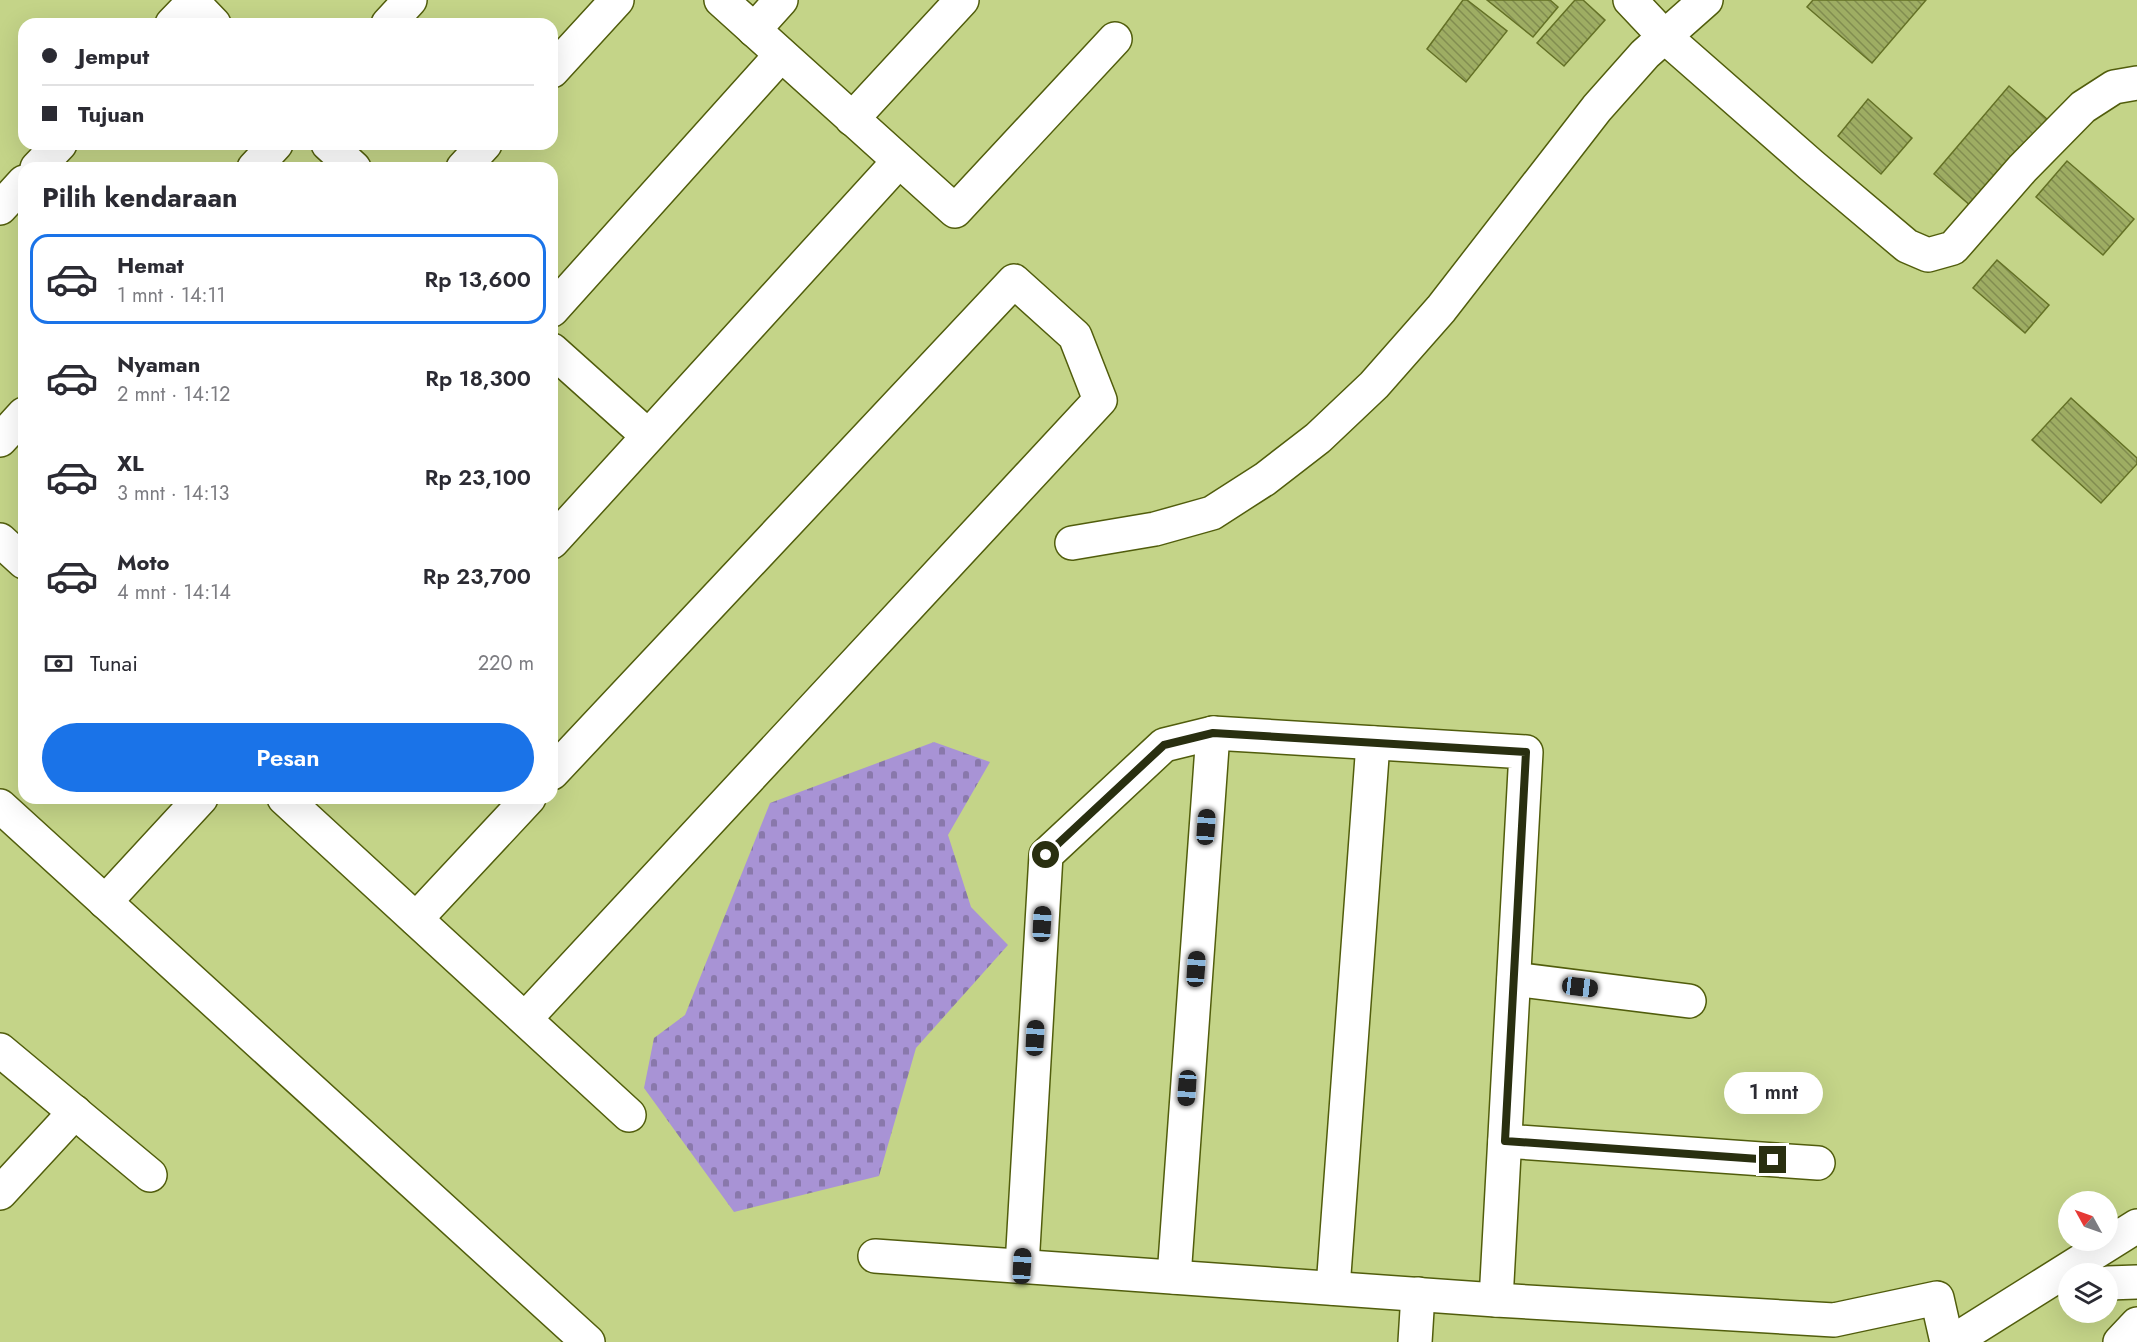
<!DOCTYPE html>
<html lang="id">
<meta charset="utf-8">
<style>
body{margin:0;font-family:Jost,sans-serif;background:#f2f2f3;color:#2b2b33;height:100vh;display:flex;flex-direction:column;font-size:22px;white-space:nowrap}
*{box-sizing:border-box;margin:0}
p{font-size:20px;color:#7c7c81}
.icon{flex:none;width:33px;height:33px;fill:none;stroke:currentColor;stroke-width:2;stroke-linecap:round;stroke-linejoin:round}
.map{position:relative;flex:1;overflow:hidden}
.sheet{position:absolute;left:18px;top:162px;width:540px;height:642px;display:flex;flex-direction:column;background:#fff;border-radius:18px;box-shadow:0 6px 24px #0002}
.sheet>*{flex:none}
.banner{position:absolute;left:18px;top:18px;width:540px;height:132px;border-radius:18px;box-shadow:0 6px 24px #0002;display:grid;align-content:center;height:132px;padding:0 24px;background:#fff}
.needle{width:39px;rotate:310deg}
.tools{position:absolute;left:2058px;top:1191px;display:grid;gap:12px}
.tools a{display:grid;place-items:center;width:60px;height:60px;border-radius:50%;background:#fff;box-shadow:0 6px 24px #0002;font-size:30px}
.end{position:absolute;width:27px;height:27px;margin:-14px;border:8px solid #292f10;background:#fff;box-shadow:0 0 0 3px #fff}
.from{border-radius:50%}
.bubble{position:absolute;height:42px;border-radius:21px;background:#fff;box-shadow:0 6px 24px #0002;font-size:20px;font-weight:600;line-height:42px;text-align:center}
.car{position:absolute;width:18px;height:36px;margin:-18px -9px;border-radius:8px;box-shadow:0 0 4px 2px #0007;background:linear-gradient(#222 24%,#8ab4d8 0 40%,#222 0 76%,#8ab4d8 0 86%,#222 0)}
.banner b{display:flex;align-items:center;gap:21px;height:57px;font-size:22px}
.banner b+b{border-top:2px solid #e1e1e2}
.banner i{width:15px;height:15px;background:#2b2b33}
ul{padding:0;list-style:none}
li{display:flex;align-items:center;gap:18px;height:90px;margin:0 12px 9px;padding:0 12px;border:3px solid transparent;border-radius:18px}
li div{flex:1}
li b{display:block;font-size:22px}
li em{font-style:normal;font-weight:600}
li.on{border-color:#1a73e8}
li>.icon{width:54px;height:54px;stroke-width:1.5}
h2{padding:0 24px;font-size:27px;line-height:72px}
.pay{display:flex;align-items:center;gap:15px;height:66px;padding:0 24px;font-size:22px}
.pay p{margin-inline-start:auto}
.button{display:flex;gap:12px;margin-top:auto;padding:12px 24px}
.button a{flex:1;height:69px;border-radius:36px;background:#1a73e8;color:#fff;font-size:24px;font-weight:600;line-height:69px;text-align:center}
.map>svg:first-child{display:block}
.cemetery{fill:url(#cemetery-stones)}
.building{fill:url(#building-back-hatch);stroke:#647126;stroke-width:1.5}
.lines{fill:none;stroke-linecap:round;stroke-linejoin:round}
.minor-casing{stroke:#515d0c;stroke-width:36}
.minor{stroke:#fff;stroke-width:33}
.route{stroke:#292f10;stroke-width:8}
</style>
<div class="map">
<svg width="2137" height="1342" viewBox="0 0 2137 1342">
<defs>
<pattern id="cemetery-stones" width="16" height="16" patternUnits="userSpaceOnUse" patternTransform="scale(1.5)"><rect width="16" height="16" fill="#a893d5"/><path d="M2 7V4a2 2 0 0 1 4 0v3zM10 15v-3a2 2 0 0 1 4 0v3z" fill="#8978ab"/></pattern>
<pattern id="building-back-hatch" width="6" height="6" patternUnits="userSpaceOnUse" patternTransform="scale(1.5)"><rect width="6" height="6" fill="#9ead63"/><path d="M-1 5l2 2M0 0l6 6M5-1l2 2" fill="none" stroke="#818d50"/></pattern>
</defs>
<rect width="100%" height="100%" fill="#c4d488"/>
<!-- cemetery -->
<path class="cemetery" d="M 934,742 L 990,762 L 948,835 L 971,907 L 1008,945 L 916,1048 L 879,1176 L 734,1212 L 644,1088 L 654,1038 L 685,1015 L 770,803 Z"/>
<!-- building -->
<g class="building">
<path d="M 1463,0 L 1467,0 L 1507,31 L 1466,82 L 1427,49 Z"/>
<path d="M 1487,0 L 1550,0 L 1558,7 L 1533,37 Z"/>
<path d="M 1575,0 L 1583,0 L 1605,20 L 1564,66 L 1537,43 Z"/>
<path d="M 1813,0 L 1926,0 L 1872,63 L 1807,7 Z"/>
<path d="M 2009,86 L 2047,119 L 1972,207 L 1934,174 Z"/>
<path d="M 1868,99 L 1912,138 L 1881,174 L 1838,136 Z"/>
<path d="M 2067,161 L 2134,219 L 2103,255 L 2036,197 Z"/>
<path d="M 1997,260 L 2049,305 L 2025,333 L 1973,288 Z"/>
<path d="M 2071,398 L 2137,458 L 2137,464 L 2101,503 L 2032,440 Z"/>
</g>
<g class="lines">
<defs>
<g id="minor">
<path d="M 191,0 L 214,24"/>
<path d="M 721,0 L 955,211 L 1115,39"/>
<path d="M 1630,0 L 1664,36 L 1811,165 L 1907,246 L 1928,255 L 1953,248 L 2022,169 L 2083,107 L 2114,87 L 2137,83"/>
<path d="M 172,24 L 195,0"/>
<path d="M 388,24 L 410,0"/>
<path d="M 754,30 L 781,0"/>
<path d="M 552,71 L 617,0"/>
<path d="M 852,119 L 962,0"/>
<path d="M 328,144 L 354,168"/>
<path d="M 37,168 L 60,144"/>
<path d="M 254,168 L 276,144"/>
<path d="M 463,168 L 485,144"/>
<path d="M 0,208 L 24,182"/>
<path d="M 552,310 L 781,55"/>
<path d="M 552,350 L 648,436"/>
<path d="M 0,440 L 24,414"/>
<path d="M 0,540 L 24,562"/>
<path d="M 552,542 L 899,161"/>
<path d="M 1072,543 L 1155,529 L 1212,513 L 1265,479 L 1318,438 L 1374,385 L 1441,309 L 1597,108 L 1645,54 L 1706,0"/>
<path d="M 284,798 L 629,1115"/>
<path d="M 0,806 L 588,1342"/>
<path d="M 105,902 L 201,798"/>
<path d="M 416,919 L 529,798"/>
<path d="M 1514,979 L 1689,1001"/>
<path d="M 525,1019 L 1100,400 L 1075,336 L 1014,281 L 552,773"/>
<path d="M 0,1050 L 150,1175"/>
<path d="M 1505,1141 L 1818,1163"/>
<path d="M 0,1193 L 75,1112"/>
<path d="M 875,1256 L 1496,1300 L 1834,1320 L 1937,1298 L 1947,1342"/>
<path d="M 1022,1266 L 1046,855 L 1164,745 L 1213,733 L 1526,752 L 1496,1300"/>
<path d="M 1174,1277 L 1213,733"/>
<path d="M 2108,1283 L 2137,1282"/>
<path d="M 1333,1288 L 1373,743"/>
<path d="M 1415,1342 L 1418,1294"/>
<path d="M 1952,1342 L 2137,1226"/>
<path d="M 2120,1342 L 2137,1324"/>
</g>
</defs>
<!-- minor casing -->
<use href="#minor" class="minor-casing"/>
<!-- minor -->
<use href="#minor" class="minor"/>
</g>
<g class="lines">
<!-- route -->
<path class="route" d="M 1046,855 L 1164,745 L 1213,733 L 1526,752 L 1505,1141 L 1773,1160"/>
</g>
</svg>
<div class="tools">
<a><svg class="needle" viewBox="-14 -14 28 28"><path d="M0-13l5 13h-10z" fill="#e53935"/><path d="M0 13l5-13h-10z" fill="#7c7c81"/></svg></a>
<a><svg class="icon" aria-label="layers" viewBox="0 0 24 24"><path d="M12 4l9 5-9 5-9-5zM3 14l9 5 9-5"/></svg></a>
</div>
<i class="end from" style="left:1046px;top:855px"></i>
<i class="end" style="left:1773px;top:1160px"></i>
<div class="bubble" style="left:1724px;top:1072px;width:99px">1 mnt</div>
<i class="car" style="left:1206px;top:827px;rotate:4deg"></i>
<i class="car" style="left:1042px;top:924px;rotate:3deg"></i>
<i class="car" style="left:1196px;top:969px;rotate:4deg"></i>
<i class="car" style="left:1580px;top:987px;rotate:97deg"></i>
<i class="car" style="left:1035px;top:1038px;rotate:3deg"></i>
<i class="car" style="left:1187px;top:1088px;rotate:184deg"></i>
<i class="car" style="left:1022px;top:1266px;rotate:3deg"></i>
<div class="banner">
<b><i class="from"></i>Jemput</b>
<b><i></i>Tujuan</b>
</div>
<section class="sheet">
<h2>Pilih kendaraan</h2>
<ul>
<li class="on"><svg class="icon" aria-label="car" viewBox="0 0 24 24"><path d="M5 17H2v-5l4-1 3-4h7l3 4 3 1v5h-3M9 17h6M6 11h13"/><circle cx="7" cy="17" r="2"/><circle cx="17" cy="17" r="2"/></svg><div><b>Hemat</b><p>1 mnt · 14:11</p></div><em>Rp 13,600</em></li>
<li><svg class="icon" aria-label="car" viewBox="0 0 24 24"><path d="M5 17H2v-5l4-1 3-4h7l3 4 3 1v5h-3M9 17h6M6 11h13"/><circle cx="7" cy="17" r="2"/><circle cx="17" cy="17" r="2"/></svg><div><b>Nyaman</b><p>2 mnt · 14:12</p></div><em>Rp 18,300</em></li>
<li><svg class="icon" aria-label="car" viewBox="0 0 24 24"><path d="M5 17H2v-5l4-1 3-4h7l3 4 3 1v5h-3M9 17h6M6 11h13"/><circle cx="7" cy="17" r="2"/><circle cx="17" cy="17" r="2"/></svg><div><b>XL</b><p>3 mnt · 14:13</p></div><em>Rp 23,100</em></li>
<li><svg class="icon" aria-label="car" viewBox="0 0 24 24"><path d="M5 17H2v-5l4-1 3-4h7l3 4 3 1v5h-3M9 17h6M6 11h13"/><circle cx="7" cy="17" r="2"/><circle cx="17" cy="17" r="2"/></svg><div><b>Moto</b><p>4 mnt · 14:14</p></div><em>Rp 23,700</em></li>
</ul>
<div class="pay"><svg class="icon" aria-label="cash" viewBox="0 0 24 24"><path d="M3 7h18v10H3z"/><circle cx="12" cy="12" r="2"/></svg>Tunai<p>220 m</p></div>
<div class="button"><a>Pesan</a></div>
</section>
</div>
